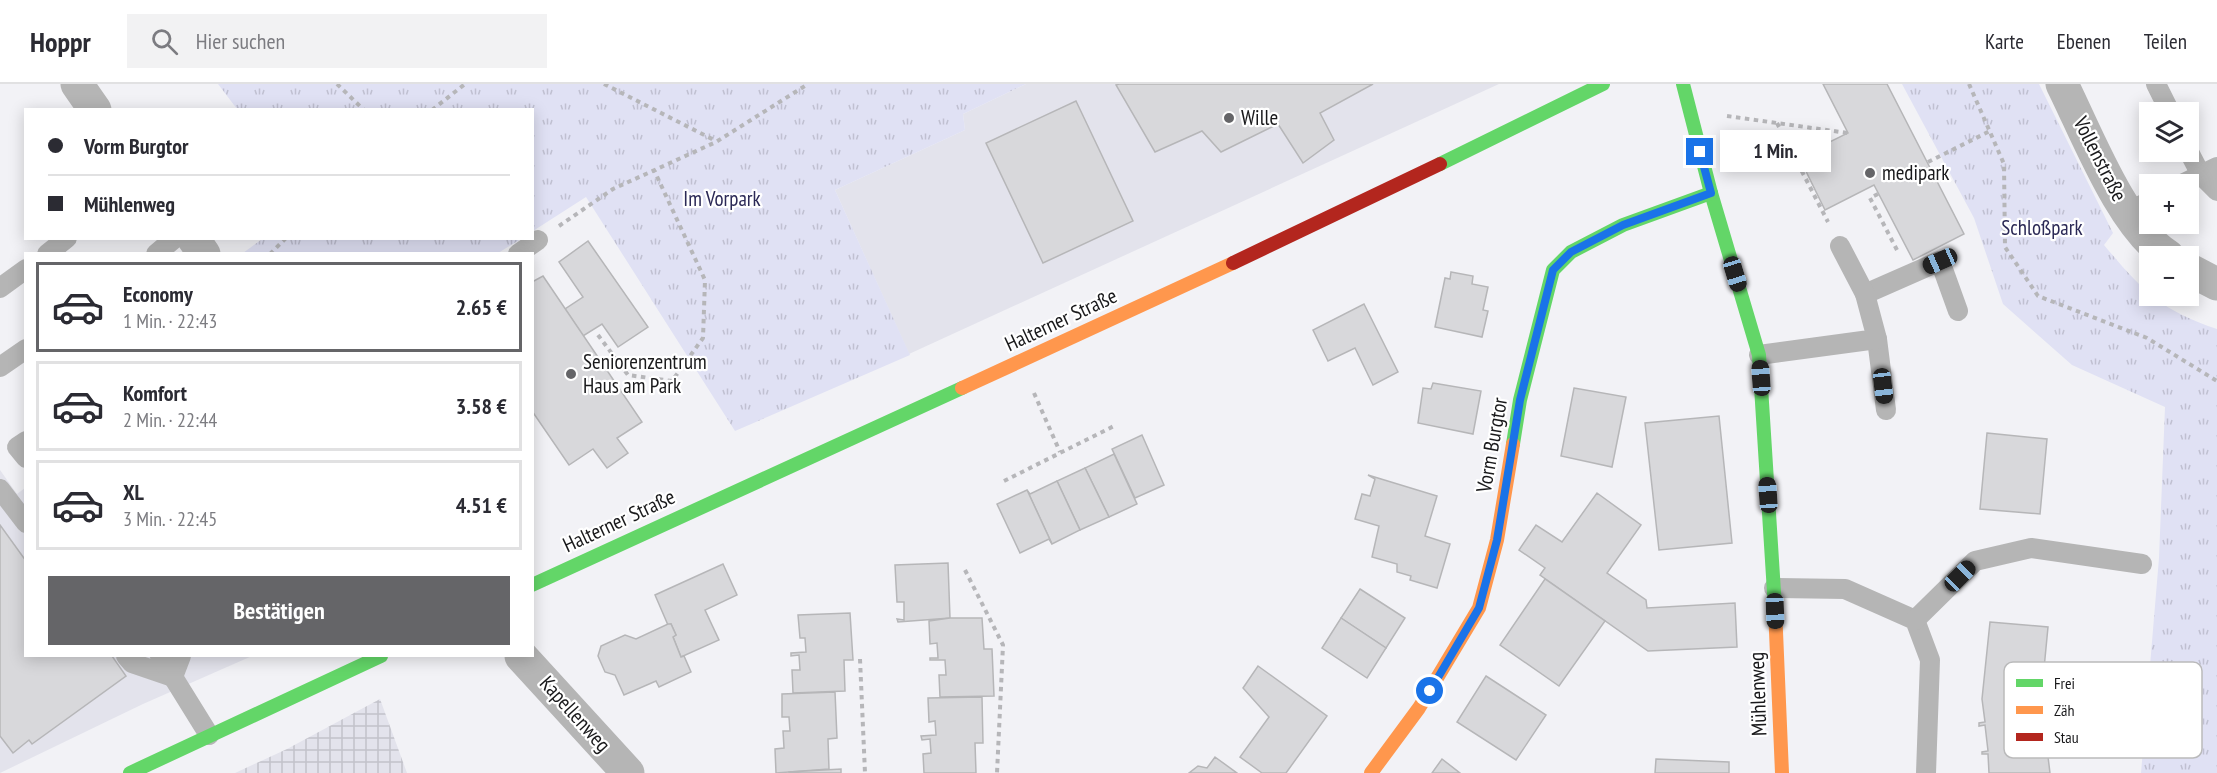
<!DOCTYPE html>
<html lang="de">
<meta charset="utf-8">
<style>
body{margin:0;font-family:"PT Sans Narrow",sans-serif;background:#f2f2f3;color:#2b2b33;height:100vh;display:flex;flex-direction:column;font-size:22px;white-space:nowrap}
*{box-sizing:border-box;margin:0}
p{font-size:20px;color:#7c7c81}
.icon{flex:none;width:33px;height:33px;fill:none;stroke:currentColor;stroke-width:2;stroke-linecap:round;stroke-linejoin:round}
.map{position:relative;flex:1;overflow:hidden}
.sheet{position:absolute;left:24px;top:168px;width:510px;height:405px;display:flex;flex-direction:column;background:#fff;border-radius:0px;box-shadow:0 3px 15px #0003}
.sheet>*{flex:none}
.hud{position:absolute;left:24px;top:24px;width:510px;height:132px;border-radius:0px;box-shadow:0 3px 15px #0003;display:grid;align-content:center;height:132px;padding:0 24px;background:#fff}
.buttons{position:absolute;left:2139px;top:18px;display:grid;gap:12px}
.buttons a{display:grid;place-items:center;width:60px;height:60px;border-radius:0px;background:#fff;box-shadow:0 3px 15px #0003;font-size:30px}
.end{position:absolute;width:27px;height:27px;margin:-14px;border:8px solid #1a73e8;background:#fff;box-shadow:0 0 0 3px #fff}
.from{border-radius:50%}
.bubble{position:absolute;height:42px;border-radius:0px;background:#fff;box-shadow:0 3px 15px #0003;font-size:20px;font-weight:800;line-height:42px;text-align:center}
.car{position:absolute;width:18px;height:36px;margin:-18px -9px;border-radius:8px;box-shadow:0 0 4px 2px #0007;background:linear-gradient(#222 24%,#8ab4d8 0 40%,#222 0 76%,#8ab4d8 0 86%,#222 0)}
.hud b{display:flex;align-items:center;gap:21px;height:57px;font-size:22px}
.hud b+b{border-top:2px solid #e1e1e2}
.hud i{width:15px;height:15px;background:#2b2b33}
ul{padding:10px 0 0;list-style:none}
li{display:flex;align-items:center;gap:18px;height:90px;margin:0 12px 9px;padding:0 12px;border:3px solid #e1e1e2;border-radius:0px}
li div{flex:1}
li b{display:block;font-size:22px}
li em{font-style:normal;font-weight:800}
li.current{border-color:#656568}
li>.icon{width:54px;height:54px;stroke-width:1.5}
.button{display:flex;gap:12px;margin-top:auto;padding:12px 24px}
.button a{flex:1;height:69px;border-radius:0px;background:#656568;color:#fff;font-size:24px;font-weight:800;line-height:69px;text-align:center}
header{display:flex;align-items:center;gap:36px;box-sizing:border-box;height:84px;padding:0 30px;background:#fff;border-bottom:2px solid #e1e1e2}
header strong{font-size:28px}
nav{display:flex;gap:33px;margin-inline-start:auto;font-size:21px}
.search{width:420px;height:54px;background:#f2f2f3;display:flex;align-items:center;gap:15px;box-sizing:border-box;padding:0 21px;border-radius:0px;color:#7c7c81;font-size:22px}
.map>svg:first-child{display:block}
.built{fill:#e3e3ec}
.industrial{fill:url(#industrial-grid)}
.grass{fill:url(#grass-tufts)}
.building{fill:#d8d8db;stroke:#b6b6b8;stroke-width:1.5}
.lines{fill:none;stroke-linecap:round;stroke-linejoin:round}
.path{stroke:#b6b6b9;stroke-width:4;stroke-dasharray:4.5 4.5;stroke-linecap:butt}
.lane{stroke:#b5b5b5;stroke-width:20}
.street{stroke:#b5b5b5;stroke-width:33}
.fast{stroke:#63d668;stroke-width:14}
.slow{stroke:#ff974d;stroke-width:14}
.jam{stroke:#b3261e;stroke-width:14}
.route{stroke:#1a73e8;stroke-width:8}
.poi-dot{fill:#656568;stroke:#fff;stroke-width:2}
.labels{text-anchor:middle;stroke-width:4.5;stroke-linejoin:round;paint-order:stroke}
.poi-label{font-size:21px;fill:#19191b;stroke:#fff;text-anchor:start}
.street-label{font-size:21px;fill:#19191b;stroke:#fff}
.park-label{font-size:21px;fill:#2b2956;stroke:#fff}
.key{fill:#fff;stroke:#bababb;stroke-width:1.5}
.key-label{font-size:16px;fill:#19191b}
</style>
<header>
<strong>Hoppr</strong>
<div class="search"><svg class="icon" aria-label="search" viewBox="0 0 24 24"><circle cx="10" cy="10" r="6"/><path d="M15 15l6 6"/></svg>Hier suchen</div>
<nav><a>Karte</a><a>Ebenen</a><a>Teilen</a></nav>
</header>
<div class="map">
<svg width="2217" height="689" viewBox="0 0 2217 689">
<defs>
<pattern id="industrial-grid" width="8" height="8" patternUnits="userSpaceOnUse" patternTransform="scale(1.5)"><rect width="8" height="8" fill="#e3e3ec"/><path d="M0 4h8M4 0v8" fill="none" stroke="#c2c2ca"/></pattern>
<pattern id="grass-tufts" width="24" height="20" patternUnits="userSpaceOnUse" patternTransform="scale(1.5)"><rect width="24" height="20" fill="#e0e1f4"/><path d="M3 7l-1-3M5 7V3M7 7l1-3M15 17l-1-3M17 17v-4M19 17l1-3" fill="none" stroke="#c0c0d1"/></pattern>
</defs>
<rect width="100%" height="100%" fill="#f2f2f6"/>
<!-- built -->
<g class="built">
<path d="M 1026,0 L 1499,0 L 909,270 L 835,106 L 965,46 L 963,30 Z"/>
<path d="M 0,386 L 17,410 L 25,404 L 26,572 L 252,572 L 143,620 L 0,689 Z"/>
</g>
<!-- industrial -->
<path class="industrial" d="M 380,615 L 407,689 L 235,689 L 287,665 Z"/>
<!-- grass -->
<g class="grass">
<path d="M 218,0 L 1026,0 L 963,30 L 965,46 L 835,106 L 910,271 L 735,347 L 586,113 L 533,147 L 532,26 L 237,25 Z"/>
<path d="M 1902,0 L 2039,0 L 2113,149 L 2104,161 C 2142,206 2160,226 2217,245 L 2217,689 L 2141,689 L 2159,474 L 2165,323 L 2072,281 L 2003,220 L 1974,134 Z"/>
<path d="M 262,155 L 262,154 L 521,155 L 498,169 L 243,169 Z"/>
</g>
<!-- building -->
<g class="building">
<path d="M 1119,0 L 1373,0 L 1320,29 L 1334,56 L 1303,79 L 1278,40 L 1221,68 L 1202,47 L 1155,68 L 1116,1 Z"/>
<path d="M 1823,0 L 1887,0 L 1964,150 L 1913,176 L 1874,101 L 1825,126 L 1799,73 L 1848,49 Z"/>
<path d="M 1076,17 L 1133,137 L 1043,179 L 986,59 Z"/>
<path d="M 588,157 L 648,243 L 618,263 L 602,240 L 583,252 L 565,225 L 583,213 L 559,178 Z"/>
<path d="M 1451,188 L 1473,192 L 1472,200 L 1488,203 L 1483,226 L 1488,227 L 1482,253 L 1435,243 L 1445,194 L 1450,195 Z"/>
<path d="M 543,192 L 642,338 L 617,354 L 628,369 L 607,384 L 593,365 L 569,381 L 532,327 L 532,198 Z"/>
<path d="M 1364,220 L 1398,288 L 1373,301 L 1355,264 L 1328,277 L 1313,246 Z"/>
<path d="M 1433,299 L 1481,307 L 1473,350 L 1418,339 L 1423,304 L 1431,305 Z"/>
<path d="M 1574,304 L 1626,313 L 1612,383 L 1561,372 Z"/>
<path d="M 1719,332 L 1732,459 L 1659,466 L 1645,339 Z"/>
<path d="M 1987,349 L 2047,355 L 2040,430 L 1980,425 Z"/>
<path d="M 1142,351 L 1164,401 L 1135,414 L 1112,365 Z"/>
<path d="M 1114,370 L 1137,420 L 1109,433 L 1085,384 Z"/>
<path d="M 1085,384 L 1109,433 L 1080,446 L 1057,397 Z"/>
<path d="M 1368,391 L 1437,412 L 1425,452 L 1450,460 L 1437,504 L 1410,496 L 1411,492 L 1397,488 L 1397,480 L 1372,473 L 1379,442 L 1355,435 L 1362,410 L 1370,412 L 1375,395 Z"/>
<path d="M 1057,397 L 1080,446 L 1052,460 L 1027,406 L 1030,410 Z"/>
<path d="M 1027,406 L 1052,460 L 1049,455 L 1020,469 L 997,420 Z"/>
<path d="M 1597,409 L 1641,441 L 1607,489 L 1646,516 L 1647,524 L 1735,519 L 1737,563 L 1648,567 L 1540,491 L 1545,484 L 1519,466 L 1536,441 L 1562,458 Z"/>
<path d="M 0,441 L 26,477 L 26,572 L 112,572 L 126,592 L 32,660 L 29,656 L 13,669 L 0,652 Z"/>
<path d="M 948,479 L 950,534 L 898,538 L 897,535 L 904,536 L 904,518 L 897,518 L 895,481 Z"/>
<path d="M 723,480 L 737,511 L 705,526 L 719,556 L 681,573 L 673,553 L 676,551 L 671,540 L 668,541 L 655,511 Z"/>
<path d="M 1545,495 L 1605,537 L 1559,602 L 1500,561 Z"/>
<path d="M 1360,505 L 1405,534 L 1386,564 L 1341,534 Z"/>
<path d="M 850,529 L 853,576 L 844,576 L 845,607 L 793,609 L 792,586 L 800,586 L 799,571 L 791,572 L 791,569 L 806,568 L 805,554 L 800,554 L 798,531 Z"/>
<path d="M 950,534 L 982,534 L 984,565 L 992,565 L 994,612 L 940,613 L 939,591 L 946,591 L 945,576 L 930,576 L 930,574 L 938,574 L 937,559 L 930,560 L 929,537 Z"/>
<path d="M 1341,534 L 1386,564 L 1367,594 L 1322,564 Z"/>
<path d="M 1990,538 L 2048,543 L 2041,616 L 2050,689 L 1989,689 L 1988,670 L 1982,670 L 1982,668 L 1988,667 L 1985,641 L 1979,642 L 1979,639 L 1985,638 L 1982,615 Z"/>
<path d="M 668,540 L 671,540 L 676,551 L 673,553 L 681,573 L 684,572 L 691,588 L 659,603 L 656,597 L 624,611 L 615,591 L 605,588 L 598,572 L 601,562 L 625,551 L 636,555 Z"/>
<path d="M 1258,582 L 1327,632 L 1286,689 L 1262,689 L 1240,673 L 1269,633 L 1243,604 Z"/>
<path d="M 1486,592 L 1546,631 L 1516,676 L 1457,638 Z"/>
<path d="M 835,608 L 837,654 L 828,655 L 829,685 L 776,689 L 775,665 L 784,664 L 783,647 L 790,647 L 789,633 L 782,633 L 782,610 Z"/>
<path d="M 982,613 L 983,659 L 975,659 L 976,689 L 924,689 L 923,670 L 931,669 L 930,655 L 922,656 L 921,652 L 936,651 L 935,637 L 929,638 L 928,614 Z"/>
<path d="M 1215,673 L 1237,689 L 1189,689 L 1198,682 L 1207,684 Z"/>
<path d="M 1442,675 L 1460,689 L 1432,689 Z"/>
<path d="M 1656,675 L 1729,678 L 1729,689 L 1655,689 Z"/>
<path d="M 841,685 L 841,689 L 789,689 L 789,688 Z"/>
</g>
<g class="lines">
<!-- path -->
<g class="path">
<path d="M 337,0 L 364,26"/>
<path d="M 604,0 L 716,57"/>
<path d="M 1969,0 L 2004,80 L 2005,163 L 2038,212 L 2147,254 L 2217,297"/>
<path d="M 432,26 L 465,0"/>
<path d="M 1727,32 L 1848,49"/>
<path d="M 1777,39 L 1828,138"/>
<path d="M 1928,78 L 1990,47"/>
<path d="M 1878,110 L 1870,114 L 1897,166"/>
<path d="M 559,142 L 613,105 L 716,58 L 808,0"/>
<path d="M 270,170 L 286,154"/>
<path d="M 598,251 L 628,291 L 672,297 L 703,254 L 705,196 L 654,86"/>
<path d="M 1034,309 L 1060,368"/>
<path d="M 1004,397 L 1116,341"/>
<path d="M 965,486 L 1003,561 L 997,689"/>
<path d="M 860,575 L 865,689"/>
</g>
<!-- lane -->
<g class="lane">
<path d="M 2156,0 L 2170,28"/>
<path d="M 2188,66 L 2201,91 L 2217,107"/>
<path d="M 2182,100 L 2217,83"/>
<path d="M 2127,128 L 2150,117"/>
<path d="M 47,170 L 67,154"/>
<path d="M 156,170 L 175,154"/>
<path d="M 518,170 L 538,156"/>
<path d="M 0,204 L 26,185"/>
<path d="M 1865,210 L 1940,177 L 1958,227"/>
<path d="M 1877,255 L 1886,326"/>
<path d="M 1759,271 L 1877,255 L 1865,210 L 1840,162"/>
<path d="M 0,283 L 26,265"/>
<path d="M 26,357 L 17,363 L 26,374"/>
<path d="M 0,405 L 26,439"/>
<path d="M 1774,504 L 1845,505 L 1915,536 L 1930,576 L 1926,689"/>
<path d="M 1915,536 L 1975,477 L 2031,464 L 2142,480"/>
<path d="M 126,572 L 132,579 L 173,593 L 181,572"/>
<path d="M 160,572 L 209,651"/>
</g>
<!-- street -->
<g class="street">
<path d="M 77,0 L 95,26"/>
<path d="M 2062,0 C 2087,50 2122,143 2168,172"/>
<path d="M 193,154 L 204,170"/>
<path d="M 2188,185 L 2217,200"/>
<path d="M 521,572 L 628,689"/>
</g>
<!-- fast -->
<g class="fast">
<path d="M 1683,0 L 1711,109 L 1759,271 L 1775,524"/>
<path d="M 1440,80 L 1603,0"/>
<path d="M 1513,360 L 1520,316 L 1553,186 L 1571,168 L 1623,141 L 1711,109"/>
<path d="M 532,501 L 962,304"/>
<path d="M 130,689 L 381,572"/>
</g>
<!-- slow -->
<g class="slow">
<path d="M 962,304 L 1233,179"/>
<path d="M 1775,524 L 1782,689"/>
<path d="M 1371,689 L 1419,624 L 1479,524 L 1497,456 L 1513,360"/>
</g>
<!-- jam -->
<path class="jam" d="M 1233,179 L 1440,80"/>
</g>
<g class="lines">
<!-- route -->
<path class="route" d="M 1430,607 L 1479,524 L 1497,456 L 1520,316 L 1553,186 L 1571,168 L 1623,141 L 1711,109 L 1700,68"/>
</g>
<!-- markers -->
<g class="poi-dot">
<circle cx="1229" cy="34" r="6"/>
<circle cx="1870" cy="89" r="6"/>
<circle cx="571" cy="290" r="6"/>
</g>
<g class="labels">
<!-- poi labels -->
<g class="poi-label">
<text x="1241" y="41">Wille</text>
<text x="1882" y="96">medipark</text>
<text x="583" y="285">Seniorenzentrum<tspan x="583" dy="24">Haus am Park</tspan></text>
</g>
<!-- street labels -->
<g class="street-label">
<text transform="translate(2100 75) rotate(63)" y="7">Vollenstraße</text>
<text transform="translate(1061 236) rotate(-25)" y="7">Halterner Straße</text>
<text transform="translate(1492 361) rotate(-80)" y="7">Vorm Burgtor</text>
<text transform="translate(619 437) rotate(-25)" y="7">Halterner Straße</text>
<text transform="translate(1758 610) rotate(-92)" y="7">Mühlenweg</text>
<text transform="translate(575 630) rotate(48)" y="7">Kapellenweg</text>
</g>
<!-- park labels -->
<g class="park-label">
<text x="722" y="122">Im Vorpark</text>
<text x="2042" y="151">Schloßpark</text>
</g>
</g>
<!-- legend -->
<rect x="2004" y="578" width="198" height="96" rx="9" class="key"/>
<rect x="2016" y="595" width="27" height="8" fill="#63d668"/>
<rect x="2016" y="622" width="27" height="8" fill="#ff974d"/>
<rect x="2016" y="649" width="27" height="8" fill="#b3261e"/>
<g class="key-label">
<text x="2054" y="605">Frei</text>
<text x="2054" y="632">Zäh</text>
<text x="2054" y="659">Stau</text>
</g>
</svg>
<div class="buttons">
<a><svg class="icon" aria-label="layers" viewBox="0 0 24 24"><path d="M12 4l9 5-9 5-9-5zM3 14l9 5 9-5"/></svg></a>
<a>+</a>
<a>−</a>
</div>
<i class="end from" style="left:1430px;top:607px"></i>
<i class="end" style="left:1700px;top:68px"></i>
<div class="bubble" style="left:1720px;top:46px;width:111px">1 Min.</div>
<i class="car" style="left:1940px;top:177px;rotate:246deg"></i>
<i class="car" style="left:1735px;top:190px;rotate:163deg"></i>
<i class="car" style="left:1761px;top:294px;rotate:356deg"></i>
<i class="car" style="left:1883px;top:302px;rotate:173deg"></i>
<i class="car" style="left:1768px;top:411px;rotate:356deg"></i>
<i class="car" style="left:1960px;top:492px;rotate:45deg"></i>
<i class="car" style="left:1775px;top:527px;rotate:178deg"></i>
<div class="hud">
<b><i class="from"></i>Vorm Burgtor</b>
<b><i></i>Mühlenweg</b>
</div>
<section class="sheet">
<ul>
<li class="current"><svg class="icon" aria-label="car" viewBox="0 0 24 24"><path d="M5 17H2v-5l4-1 3-4h7l3 4 3 1v5h-3M9 17h6M6 11h13"/><circle cx="7" cy="17" r="2"/><circle cx="17" cy="17" r="2"/></svg><div><b>Economy</b><p>1 Min. · 22:43</p></div><em>2.65 €</em></li>
<li><svg class="icon" aria-label="car" viewBox="0 0 24 24"><path d="M5 17H2v-5l4-1 3-4h7l3 4 3 1v5h-3M9 17h6M6 11h13"/><circle cx="7" cy="17" r="2"/><circle cx="17" cy="17" r="2"/></svg><div><b>Komfort</b><p>2 Min. · 22:44</p></div><em>3.58 €</em></li>
<li><svg class="icon" aria-label="car" viewBox="0 0 24 24"><path d="M5 17H2v-5l4-1 3-4h7l3 4 3 1v5h-3M9 17h6M6 11h13"/><circle cx="7" cy="17" r="2"/><circle cx="17" cy="17" r="2"/></svg><div><b>XL</b><p>3 Min. · 22:45</p></div><em>4.51 €</em></li>
</ul>
<div class="button"><a>Bestätigen</a></div>
</section>
</div>
